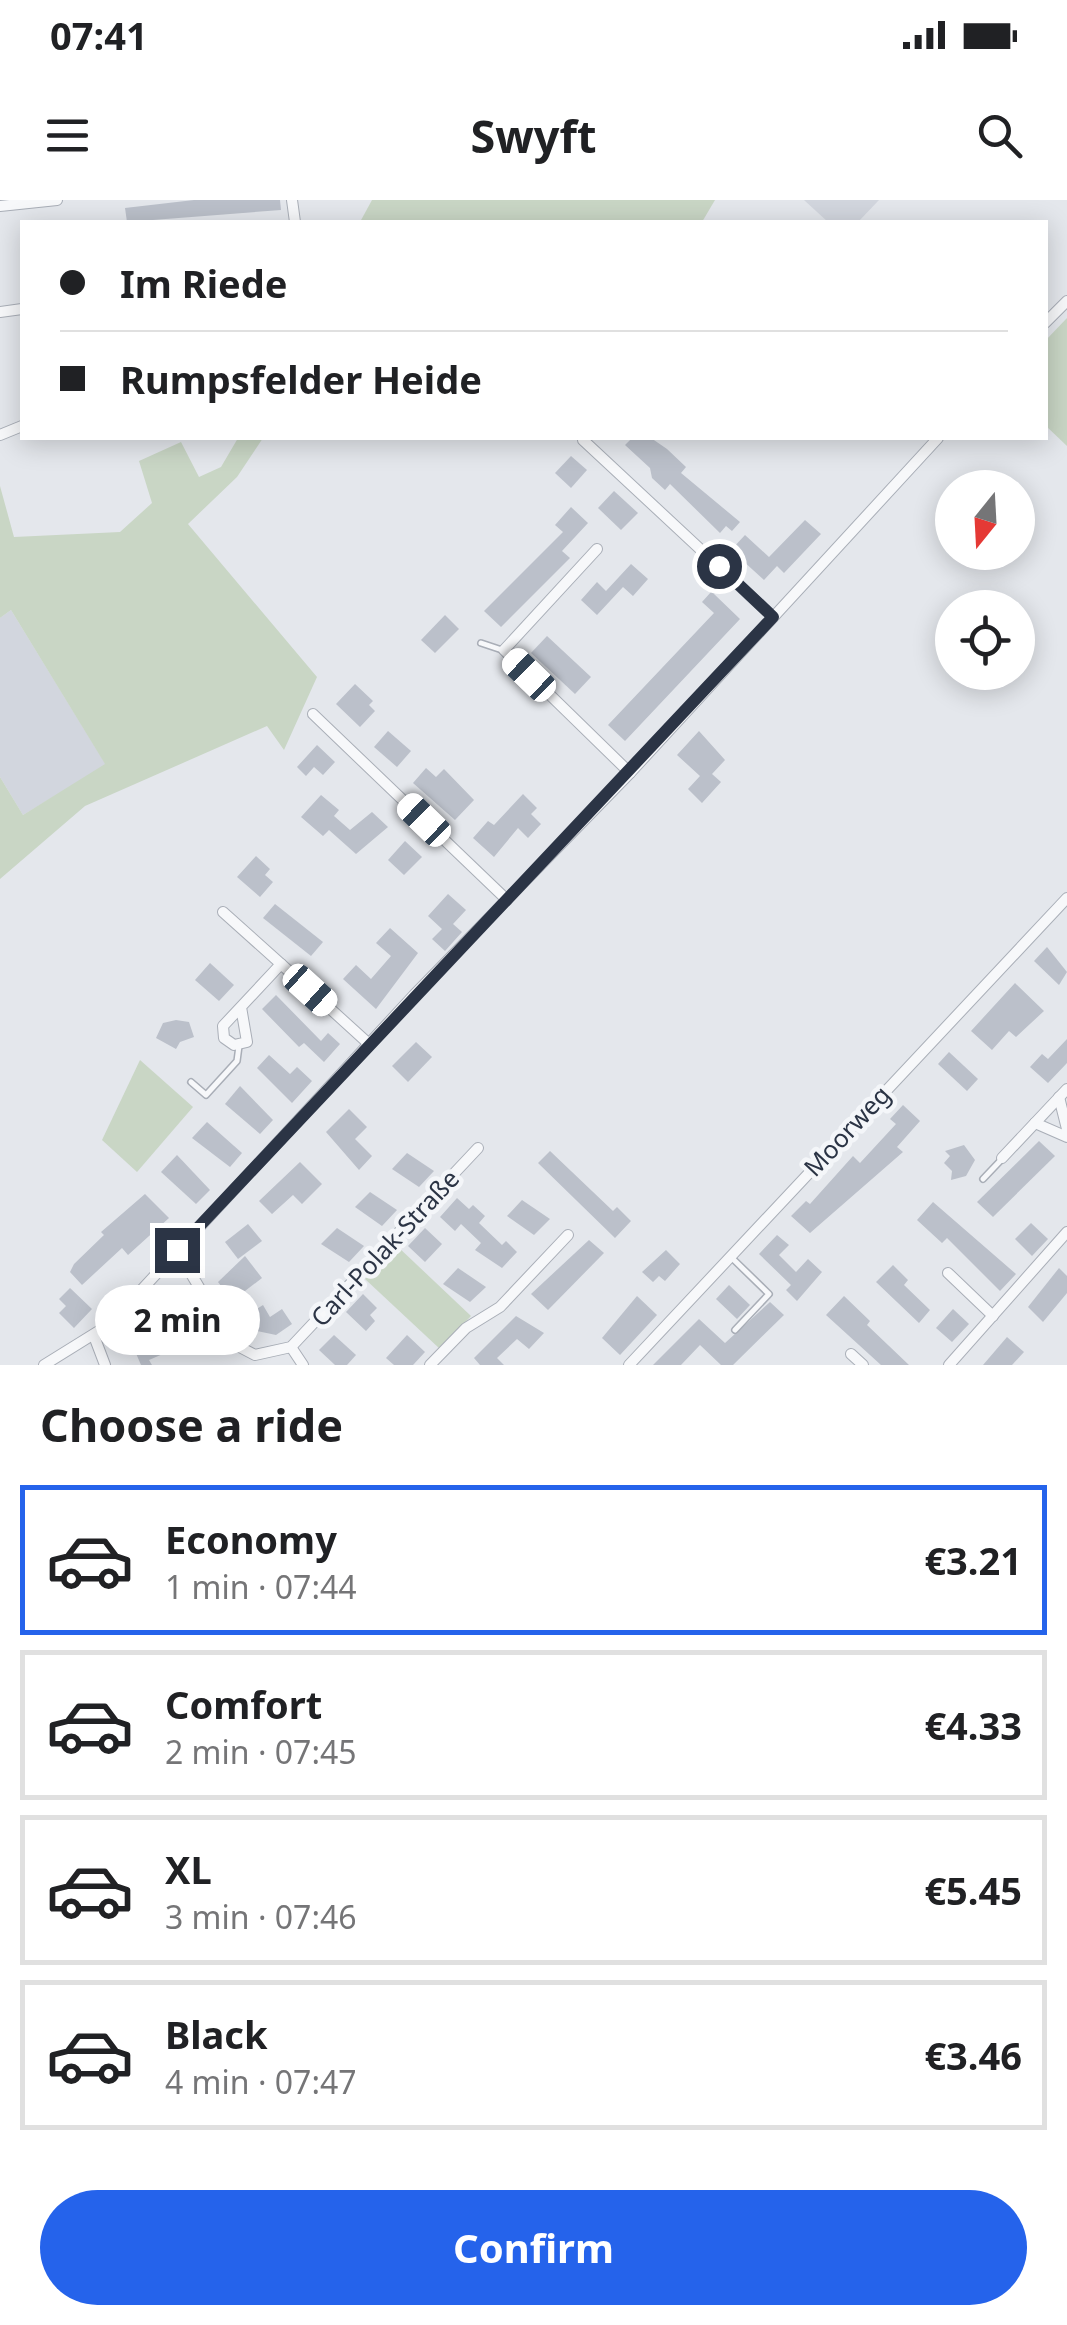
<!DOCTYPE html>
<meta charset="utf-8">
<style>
body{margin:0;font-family:"Noto Sans",sans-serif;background:#f6f6f6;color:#202124;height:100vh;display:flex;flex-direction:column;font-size:38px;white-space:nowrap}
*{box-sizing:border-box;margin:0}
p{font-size:32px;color:#757577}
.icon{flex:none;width:55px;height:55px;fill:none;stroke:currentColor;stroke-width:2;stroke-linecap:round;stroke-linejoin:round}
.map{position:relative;height:1165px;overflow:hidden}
.details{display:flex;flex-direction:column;background:#fff;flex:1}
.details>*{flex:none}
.top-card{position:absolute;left:20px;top:20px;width:1028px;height:220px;border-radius:0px;box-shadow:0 5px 25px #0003;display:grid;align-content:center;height:220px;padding:0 40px;background:#fff}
.needle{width:65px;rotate:198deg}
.tools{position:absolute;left:935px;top:270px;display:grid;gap:20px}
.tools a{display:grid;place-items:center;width:100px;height:100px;border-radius:50%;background:#fff;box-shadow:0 5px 25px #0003;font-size:50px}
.end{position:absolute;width:45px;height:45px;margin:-22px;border:12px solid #2b3445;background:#fff;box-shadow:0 0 0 5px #fff}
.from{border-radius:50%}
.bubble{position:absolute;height:70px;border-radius:35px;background:#fff;box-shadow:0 5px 25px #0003;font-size:32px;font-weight:700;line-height:70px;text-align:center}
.car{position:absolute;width:30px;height:60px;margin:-30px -15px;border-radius:12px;box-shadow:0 0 8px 2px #0007;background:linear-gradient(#fff 24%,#345 0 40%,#fff 0 76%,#345 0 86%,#fff 0)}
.top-card b{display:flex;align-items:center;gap:35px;height:95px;font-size:38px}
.top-card b+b{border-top:2px solid #e0e0e0}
.top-card i{width:25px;height:25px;background:#202124}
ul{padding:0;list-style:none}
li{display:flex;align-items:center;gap:30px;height:150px;margin:0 20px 15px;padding:0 20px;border:5px solid #e0e0e0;border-radius:0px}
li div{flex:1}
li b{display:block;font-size:38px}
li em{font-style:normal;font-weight:700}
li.current{border-color:#2563eb}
li>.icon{width:90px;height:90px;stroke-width:1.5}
h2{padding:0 40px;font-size:45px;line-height:120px}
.button{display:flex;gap:20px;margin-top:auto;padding:20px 40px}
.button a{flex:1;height:115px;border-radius:60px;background:#2563eb;color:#fff;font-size:40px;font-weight:700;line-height:115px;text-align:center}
.status{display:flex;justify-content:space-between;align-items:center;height:70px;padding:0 50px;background:#fff;direction:ltr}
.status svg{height:28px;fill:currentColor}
header{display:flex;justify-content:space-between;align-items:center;height:130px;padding:0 40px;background:#fff;font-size:45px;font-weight:700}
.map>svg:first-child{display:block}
.built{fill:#d2d6de}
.green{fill:#c9d6c5}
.building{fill:#bbc0ca}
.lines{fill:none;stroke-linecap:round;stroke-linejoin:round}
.lane-casing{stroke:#a9aeb7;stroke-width:8}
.street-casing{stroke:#a9aeb7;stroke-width:12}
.lane{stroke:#f7f8fa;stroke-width:5}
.street{stroke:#f7f8fa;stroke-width:10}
.route{stroke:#2b3445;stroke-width:12}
.labels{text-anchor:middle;stroke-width:9;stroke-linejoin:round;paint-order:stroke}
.street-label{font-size:25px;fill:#2b3445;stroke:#f4f6f9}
</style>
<div class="status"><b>07:41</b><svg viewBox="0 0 49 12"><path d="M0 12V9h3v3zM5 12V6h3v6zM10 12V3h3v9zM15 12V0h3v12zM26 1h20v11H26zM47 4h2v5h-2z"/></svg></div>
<header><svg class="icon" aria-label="menu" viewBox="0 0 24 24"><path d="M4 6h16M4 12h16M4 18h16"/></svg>Swyft<svg class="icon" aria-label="search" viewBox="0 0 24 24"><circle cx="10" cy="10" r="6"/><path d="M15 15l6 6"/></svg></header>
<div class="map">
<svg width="1067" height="1165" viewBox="0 0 1067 1165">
<rect width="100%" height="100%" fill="#e4e7ec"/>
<!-- built -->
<g class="built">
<path d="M 804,0 L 879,0 L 858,22 L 828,22 Z"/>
<path d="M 11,410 L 106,565 L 23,615 L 0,577 L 0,418 Z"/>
</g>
<!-- green -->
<g class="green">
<path d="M 372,0 L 715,0 L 702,22 L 360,22 Z"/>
<path d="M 1067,118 L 1067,246 L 1045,225 L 1045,141 Z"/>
<path d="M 238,238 L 263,238 L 237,277 L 188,324 L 317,477 L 284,550 L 267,526 L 85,606 L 0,679 L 0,577 L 23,615 L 105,564 L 11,410 L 0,418 L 0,286 L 14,337 L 120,332 L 152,303 L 139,261 L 181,242 L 199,277 L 221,267 Z"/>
<path d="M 140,860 L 193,907 L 137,972 L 102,940 Z"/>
<path d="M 397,1046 L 471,1116 L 440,1149 L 365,1079 Z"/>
</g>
<!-- building -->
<g class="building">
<path d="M 194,0 L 280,0 L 281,10 L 127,22 L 125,8 Z"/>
<path d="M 632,238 L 651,238 L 667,249 L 686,267 L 681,273 L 740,322 L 732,331 L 726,326 L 720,333 L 670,284 L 665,290 L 652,278 L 650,268 L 625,245 Z"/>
<path d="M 571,256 L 587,270 L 571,288 L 555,273 Z"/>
<path d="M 614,291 L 638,313 L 621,330 L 598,308 Z"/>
<path d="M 571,307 L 588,323 L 562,351 L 570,358 L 501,427 L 484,411 L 563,332 L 555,325 Z"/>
<path d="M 805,320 L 821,334 L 784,373 L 777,366 L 764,380 L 731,350 L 745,335 L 769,357 Z"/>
<path d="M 631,364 L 648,379 L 633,396 L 623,387 L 597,415 L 581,400 L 597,382 L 606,391 Z"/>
<path d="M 711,371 L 724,383 L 714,394 L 740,419 L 625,541 L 608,525 L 714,413 L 702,402 L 711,392 L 701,382 Z"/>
<path d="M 445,415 L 459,429 L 435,453 L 421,440 Z"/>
<path d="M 547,436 L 591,477 L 575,494 L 531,453 Z"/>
<path d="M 355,484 L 373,501 L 369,505 L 375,511 L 360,527 L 336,504 Z"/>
<path d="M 388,531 L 411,551 L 397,567 L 374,547 Z"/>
<path d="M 699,531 L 725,560 L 712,574 L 721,582 L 702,603 L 688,589 L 700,576 L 677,555 Z"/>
<path d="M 317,545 L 335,562 L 323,575 L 314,567 L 306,576 L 297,567 Z"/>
<path d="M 426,568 L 436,577 L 444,569 L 474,600 L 455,620 L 413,583 Z"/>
<path d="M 523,594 L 537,608 L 531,614 L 541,624 L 528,638 L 518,628 L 494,657 L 473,638 L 488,621 L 494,625 Z"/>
<path d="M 321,595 L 339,610 L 334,616 L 350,630 L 372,612 L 388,627 L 356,654 L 329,630 L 323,636 L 301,617 Z"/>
<path d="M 405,641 L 422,657 L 404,675 L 388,660 Z"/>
<path d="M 256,656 L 270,669 L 265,675 L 273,682 L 260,697 L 237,677 Z"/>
<path d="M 448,694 L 466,710 L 453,724 L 462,732 L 445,751 L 432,739 L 442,729 L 428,716 Z"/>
<path d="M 275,704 L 323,742 L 311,756 L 263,718 Z"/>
<path d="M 390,728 L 418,753 L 376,809 L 343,779 L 356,765 L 371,779 L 391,756 L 376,743 Z"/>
<path d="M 1047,747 L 1067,772 L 1059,785 L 1034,761 Z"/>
<path d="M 210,763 L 234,785 L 219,801 L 195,780 Z"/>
<path d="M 1015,783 L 1044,811 L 1016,837 L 1009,831 L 992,850 L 971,831 Z"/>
<path d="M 276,795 L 321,841 L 328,833 L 340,844 L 324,862 L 304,843 L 299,847 L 262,809 Z"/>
<path d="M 176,820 L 189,822 L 194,837 L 180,842 L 176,849 L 156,838 L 163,823 Z"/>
<path d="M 1067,839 L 1067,863 L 1048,883 L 1030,867 L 1042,854 L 1048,859 Z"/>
<path d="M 416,842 L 432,857 L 408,882 L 392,866 Z"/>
<path d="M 949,852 L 978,879 L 967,891 L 938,864 Z"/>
<path d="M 269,855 L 290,874 L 297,867 L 312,881 L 292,903 L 257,868 Z"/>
<path d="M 240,886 L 273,920 L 260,934 L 225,904 Z"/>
<path d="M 903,905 L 920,921 L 897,947 L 903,952 L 810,1033 L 791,1016 L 806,1001 L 810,1004 L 853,956 L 860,963 L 896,924 L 890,919 Z"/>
<path d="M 349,909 L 367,927 L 355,939 L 372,956 L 359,970 L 326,932 Z"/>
<path d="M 207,922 L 242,953 L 230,967 L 192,938 Z"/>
<path d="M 1039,941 L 1055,956 L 993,1017 L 977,1002 Z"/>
<path d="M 964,945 L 975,960 L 966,976 L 951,980 L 952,971 L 944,963 L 950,956 L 945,951 Z"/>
<path d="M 550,951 L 613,1011 L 617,1007 L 631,1021 L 615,1038 L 538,963 Z"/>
<path d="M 407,953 L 434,971 L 419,987 L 392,969 Z"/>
<path d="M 177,955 L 210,990 L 196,1004 L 161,972 Z"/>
<path d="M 300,962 L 322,984 L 302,1004 L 293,995 L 272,1014 L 259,1001 Z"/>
<path d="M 370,992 L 397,1010 L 382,1026 L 355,1007 Z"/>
<path d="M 145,994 L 169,1018 L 128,1055 L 122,1048 L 82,1085 L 70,1072 L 74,1064 L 104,1035 L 101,1032 Z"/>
<path d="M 457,998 L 469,1009 L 473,1005 L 485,1016 L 479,1023 L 502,1045 L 506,1041 L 517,1052 L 502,1068 L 475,1050 L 481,1043 L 461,1024 L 455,1031 L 440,1017 Z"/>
<path d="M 522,1000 L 550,1019 L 534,1035 L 507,1016 Z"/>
<path d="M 933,1002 L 1016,1074 L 1000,1091 L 947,1038 L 942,1043 L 917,1020 Z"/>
<path d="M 1031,1023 L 1048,1039 L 1032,1056 L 1015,1039 Z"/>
<path d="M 248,1024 L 262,1041 L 238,1059 L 225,1042 Z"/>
<path d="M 337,1028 L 364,1046 L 349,1062 L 321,1044 Z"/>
<path d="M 425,1028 L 442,1044 L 425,1062 L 408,1046 Z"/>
<path d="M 777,1035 L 789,1045 L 779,1055 L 796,1072 L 808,1059 L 822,1072 L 797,1101 L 786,1090 L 791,1085 L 759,1054 Z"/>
<path d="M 589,1040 L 604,1053 L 548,1110 L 531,1094 Z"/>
<path d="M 666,1050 L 680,1064 L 665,1081 L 659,1076 L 653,1082 L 642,1072 Z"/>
<path d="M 245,1056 L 262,1078 L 232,1101 L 218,1082 Z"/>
<path d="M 893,1065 L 908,1080 L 904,1085 L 930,1110 L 919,1123 L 876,1082 Z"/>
<path d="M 458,1068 L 486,1087 L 470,1102 L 443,1084 Z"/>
<path d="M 1059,1068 L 1067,1076 L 1067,1093 L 1043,1122 L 1028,1107 Z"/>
<path d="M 729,1085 L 750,1105 L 737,1119 L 716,1099 Z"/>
<path d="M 70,1088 L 92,1109 L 74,1128 L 59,1113 L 66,1106 L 59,1099 Z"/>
<path d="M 363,1094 L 377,1108 L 370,1115 L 375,1121 L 366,1131 L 346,1112 Z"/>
<path d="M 637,1096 L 657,1115 L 620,1155 L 602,1138 Z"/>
<path d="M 844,1096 L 870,1121 L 867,1125 L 909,1165 L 881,1165 L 826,1115 Z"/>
<path d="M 770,1102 L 784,1115 L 733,1165 L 721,1165 L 700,1145 L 681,1165 L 653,1165 L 699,1119 L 725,1143 Z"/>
<path d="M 263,1105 L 270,1117 L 282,1109 L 292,1124 L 276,1135 L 257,1131 L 248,1136 L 238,1121 Z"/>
<path d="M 953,1109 L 969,1124 L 952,1142 L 936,1128 Z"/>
<path d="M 516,1116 L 544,1133 L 529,1149 L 517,1139 L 497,1158 L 504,1165 L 480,1165 L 474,1158 Z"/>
<path d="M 163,1131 L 172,1150 L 149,1160 L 152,1165 L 141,1165 L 132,1144 Z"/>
<path d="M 334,1135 L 356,1155 L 347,1165 L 335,1165 L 319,1150 Z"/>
<path d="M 407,1135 L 425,1152 L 413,1165 L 394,1165 L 386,1158 Z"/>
<path d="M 1007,1137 L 1024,1152 L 1012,1165 L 983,1165 Z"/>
</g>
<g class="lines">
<defs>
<g id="lane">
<path d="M 481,443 L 502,450"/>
<path d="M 191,882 L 206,895 L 237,861 L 239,846"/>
<path d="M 983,979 L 1002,959"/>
<path d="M 732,1058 L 769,1094 L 735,1130"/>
</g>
<g id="street">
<path d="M 292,0 L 295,22"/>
<path d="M 0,6 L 57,0"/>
<path d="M 0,112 L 22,109"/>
<path d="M 1045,123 L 1067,101"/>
<path d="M 0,235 L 22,226"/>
<path d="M 583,240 L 773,417"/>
<path d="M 597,349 L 504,450 L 630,573"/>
<path d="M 313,514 L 507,700"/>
<path d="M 223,712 L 281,764"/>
<path d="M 241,807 L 247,842 L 234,845 L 224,838 L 223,826 L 281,764 L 369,844"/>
<path d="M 1059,897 L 1067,929"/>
<path d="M 1035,923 L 1067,937"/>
<path d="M 1002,958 L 1067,889"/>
<path d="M 177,1050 L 232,1143 L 255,1155 L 291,1147 L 478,948"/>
<path d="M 948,1073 L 993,1116"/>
<path d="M 94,1136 L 105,1165"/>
<path d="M 291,1147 L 303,1165"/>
<path d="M 851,1154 L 863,1165"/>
<path d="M 44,1165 L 110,1124 L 414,795 L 630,573 L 938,238"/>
<path d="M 430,1165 L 466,1128 L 500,1107 L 568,1035"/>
<path d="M 629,1165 L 1067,698"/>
<path d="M 949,1165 L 1067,1032"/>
</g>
</defs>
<!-- lane casing -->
<use href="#lane" class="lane-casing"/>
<!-- street casing -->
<use href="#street" class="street-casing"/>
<!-- lane -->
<use href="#lane" class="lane"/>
<!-- street -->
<use href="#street" class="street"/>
</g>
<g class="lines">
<!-- route -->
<path class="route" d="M 177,1050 L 773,417 L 719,366"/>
</g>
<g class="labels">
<!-- street labels -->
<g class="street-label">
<text transform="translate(847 931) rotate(-47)" y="9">Moorweg</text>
<text transform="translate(385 1048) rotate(-47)" y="9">Carl-Polak-Straße</text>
</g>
</g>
</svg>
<div class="tools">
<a><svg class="needle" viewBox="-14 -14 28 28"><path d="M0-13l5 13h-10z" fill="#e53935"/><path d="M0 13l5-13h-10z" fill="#757577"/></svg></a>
<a><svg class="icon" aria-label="locate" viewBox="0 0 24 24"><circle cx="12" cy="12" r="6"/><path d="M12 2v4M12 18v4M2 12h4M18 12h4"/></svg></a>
</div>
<i class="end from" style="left:719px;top:366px"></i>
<i class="end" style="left:177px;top:1050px"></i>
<div class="bubble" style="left:95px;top:1085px;width:165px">2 min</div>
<i class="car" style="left:529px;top:475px;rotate:314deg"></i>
<i class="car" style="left:424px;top:620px;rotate:314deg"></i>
<i class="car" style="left:310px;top:790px;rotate:132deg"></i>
<div class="top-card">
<b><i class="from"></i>Im Riede</b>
<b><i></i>Rumpsfelder Heide</b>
</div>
</div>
<section class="details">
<h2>Choose a ride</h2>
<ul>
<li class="current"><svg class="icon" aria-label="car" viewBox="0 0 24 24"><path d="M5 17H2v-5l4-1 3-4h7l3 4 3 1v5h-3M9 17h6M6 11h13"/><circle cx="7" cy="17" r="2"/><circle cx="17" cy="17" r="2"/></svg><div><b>Economy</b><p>1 min · 07:44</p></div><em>€3.21</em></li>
<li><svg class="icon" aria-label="car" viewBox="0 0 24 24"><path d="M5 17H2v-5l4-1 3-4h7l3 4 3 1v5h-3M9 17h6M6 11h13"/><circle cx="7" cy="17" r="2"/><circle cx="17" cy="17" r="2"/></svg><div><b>Comfort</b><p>2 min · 07:45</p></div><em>€4.33</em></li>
<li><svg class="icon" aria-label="car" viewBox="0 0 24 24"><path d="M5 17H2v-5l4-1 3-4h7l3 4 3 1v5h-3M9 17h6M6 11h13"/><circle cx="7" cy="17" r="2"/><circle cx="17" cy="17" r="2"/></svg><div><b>XL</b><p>3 min · 07:46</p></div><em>€5.45</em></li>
<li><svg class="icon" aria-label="car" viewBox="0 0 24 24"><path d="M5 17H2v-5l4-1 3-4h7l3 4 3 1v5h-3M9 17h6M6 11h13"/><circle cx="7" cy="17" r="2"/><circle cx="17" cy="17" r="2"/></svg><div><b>Black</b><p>4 min · 07:47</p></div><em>€3.46</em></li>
</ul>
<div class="button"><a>Confirm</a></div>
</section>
